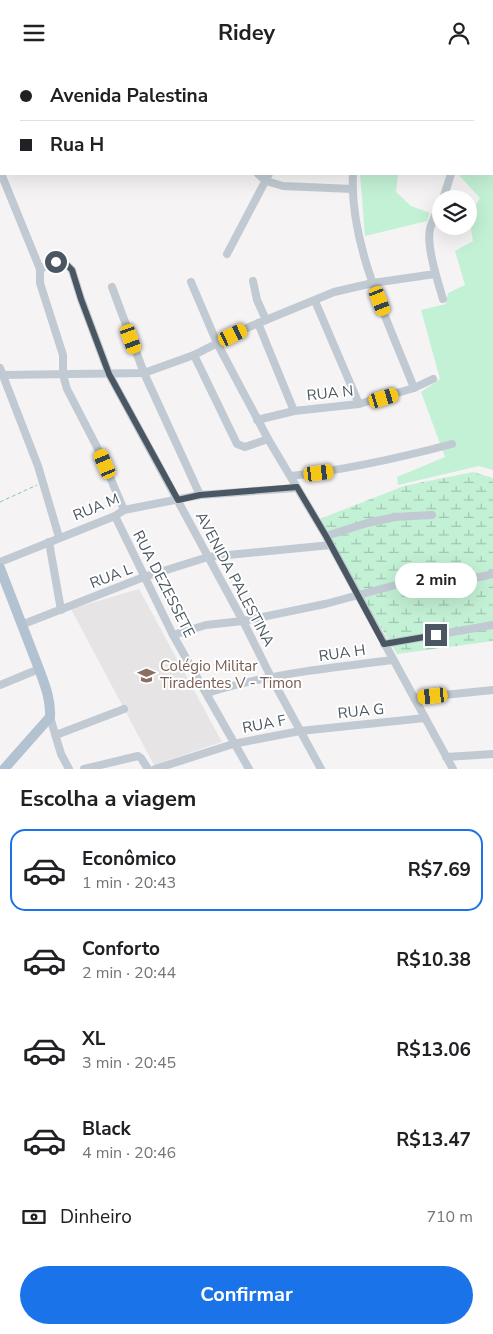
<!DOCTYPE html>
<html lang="pt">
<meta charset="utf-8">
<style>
body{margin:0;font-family:"Nunito Sans",sans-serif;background:#f2f2f2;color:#202124;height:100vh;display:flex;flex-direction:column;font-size:19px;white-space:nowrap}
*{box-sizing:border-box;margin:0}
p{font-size:16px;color:#757577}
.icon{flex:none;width:28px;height:28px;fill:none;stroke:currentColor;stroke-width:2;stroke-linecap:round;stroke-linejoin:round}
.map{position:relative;height:704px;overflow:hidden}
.drawer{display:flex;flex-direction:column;background:#fff;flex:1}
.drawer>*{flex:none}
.hud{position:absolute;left:0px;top:0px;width:494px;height:110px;box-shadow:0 5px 20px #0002;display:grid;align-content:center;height:110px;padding:0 20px;background:#fff}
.controls{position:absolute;left:432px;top:125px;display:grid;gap:10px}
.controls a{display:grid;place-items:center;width:45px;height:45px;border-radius:50%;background:#fff;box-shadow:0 5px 20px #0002;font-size:25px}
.end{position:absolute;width:22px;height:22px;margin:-11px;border:6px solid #4a5661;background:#fff;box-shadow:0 0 0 2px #fff}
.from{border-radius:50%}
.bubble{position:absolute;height:35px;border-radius:18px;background:#fff;box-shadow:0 5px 20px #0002;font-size:16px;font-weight:700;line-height:35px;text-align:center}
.car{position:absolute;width:15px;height:30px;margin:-15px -8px;border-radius:6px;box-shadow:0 0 4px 1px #0007;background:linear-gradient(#f5c518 24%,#345 0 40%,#f5c518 0 76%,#345 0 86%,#f5c518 0)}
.hud b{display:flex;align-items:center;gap:18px;height:48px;font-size:19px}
.hud b+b{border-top:1px solid #e0e0e0}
.hud i{width:12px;height:12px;background:#202124}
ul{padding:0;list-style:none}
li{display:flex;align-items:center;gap:15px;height:82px;margin:0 10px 8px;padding:0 10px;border:2px solid transparent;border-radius:15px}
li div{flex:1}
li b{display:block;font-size:19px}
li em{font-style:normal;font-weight:700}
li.current{border-color:#1a73e8}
li>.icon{width:45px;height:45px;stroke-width:1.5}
h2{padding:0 20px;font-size:22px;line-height:60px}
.pay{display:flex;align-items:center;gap:12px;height:55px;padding:0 20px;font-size:19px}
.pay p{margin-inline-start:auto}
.action{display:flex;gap:10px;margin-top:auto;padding:10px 20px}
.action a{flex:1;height:58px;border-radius:30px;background:#1a73e8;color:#fff;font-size:20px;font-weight:700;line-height:58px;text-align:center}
header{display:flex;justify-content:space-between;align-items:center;height:65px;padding:0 20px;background:#fff;font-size:22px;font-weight:700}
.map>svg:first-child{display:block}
.education{fill:#e6e4e5}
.grass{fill:#c3f1d5}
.wetland{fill:url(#wetland-marsh)}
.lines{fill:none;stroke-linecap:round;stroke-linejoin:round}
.path{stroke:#7ad0a6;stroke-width:1;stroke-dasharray:4 2.5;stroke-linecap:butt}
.minor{stroke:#c1cad2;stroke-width:8}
.major{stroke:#b3c2d1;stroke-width:10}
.route{stroke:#4a5661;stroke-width:6}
.labels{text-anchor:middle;stroke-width:4;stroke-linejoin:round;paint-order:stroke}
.street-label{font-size:15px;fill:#4a5661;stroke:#fff}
.education-label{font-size:15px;fill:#785e54;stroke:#fff;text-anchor:start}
</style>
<header><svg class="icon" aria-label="menu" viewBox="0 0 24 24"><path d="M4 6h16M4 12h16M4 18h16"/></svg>Ridey<svg class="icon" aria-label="person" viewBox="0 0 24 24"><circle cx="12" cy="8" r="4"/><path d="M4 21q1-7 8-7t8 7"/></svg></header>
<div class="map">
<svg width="493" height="704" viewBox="0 0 493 704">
<defs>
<pattern id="wetland-marsh" width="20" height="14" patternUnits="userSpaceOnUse" patternTransform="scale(1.25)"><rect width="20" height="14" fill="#c3f1d5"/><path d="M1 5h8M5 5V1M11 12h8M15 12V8" fill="none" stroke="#a0c6b0"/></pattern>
</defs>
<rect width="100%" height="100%" fill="#f5f3f3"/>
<!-- education -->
<path class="education" d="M 139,524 L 222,677 L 154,700 L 71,544 Z"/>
<!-- grass -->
<g class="grass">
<path d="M 493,106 L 493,405 L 479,401 L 398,420 L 397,412 L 445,392 L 421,327 L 440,314 L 421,245 L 446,239 L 448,228 L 465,220 L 455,186 L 473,176 L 469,153 L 480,133 L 458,109 L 492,109 Z"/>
<path d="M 360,109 L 398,109 L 396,127 L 411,141 L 430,148 L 427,156 L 365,171 Z"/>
</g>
<!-- wetland -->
<path class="wetland" d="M 473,407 L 493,413 L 493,576 L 397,589 L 317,455 L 404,421 Z"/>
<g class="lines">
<!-- path -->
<path class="path" d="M 0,437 L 37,420"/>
<!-- minor -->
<g class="minor">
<path d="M 329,0 L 329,1"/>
<path d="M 416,0 L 416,1"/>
<path d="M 477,0 L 485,1"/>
<path d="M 54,1 L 56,0"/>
<path d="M 372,1 L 372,0"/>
<path d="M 459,1 L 459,0"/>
<path d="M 492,2 L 493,3"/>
<path d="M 0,37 L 1,36"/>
<path d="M 492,49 L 493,50"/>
<path d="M 0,106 L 40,204 L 40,218 L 63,290 L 63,310 L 67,324 L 98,384 L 124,445"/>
<path d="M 258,109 L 266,116 L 283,121 L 352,124"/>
<path d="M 353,109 C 349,180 389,258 414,323"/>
<path d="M 443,134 L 451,109"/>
<path d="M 441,138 C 438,146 432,155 430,164 C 426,181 438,217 443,234"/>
<path d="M 227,189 L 269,109"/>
<path d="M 40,204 L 56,197 L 65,198 L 72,205 L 81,234 L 109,309 L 243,556 L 271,612 L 321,704"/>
<path d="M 253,216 L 257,235 L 266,255"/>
<path d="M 191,217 L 217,278 L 268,374 L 326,471 L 453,704"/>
<path d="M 112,222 L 144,308 L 200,430"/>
<path d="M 315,236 L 359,339"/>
<path d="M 258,258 L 294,346"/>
<path d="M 194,290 L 237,379 L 245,382 L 268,374"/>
<path d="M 0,303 L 38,401 L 59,472"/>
<path d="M 0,310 L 144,308 L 194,290 L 249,262 L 334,227 L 373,218 L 435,209"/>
<path d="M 257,355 L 294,346 L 359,339 L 414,323 L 433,314"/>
<path d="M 291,411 C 345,405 399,393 452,379"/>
<path d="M 115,451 L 173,570 L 249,704"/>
<path d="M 326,471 L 367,458 L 395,452 L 432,450"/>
<path d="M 49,477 L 61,545"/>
<path d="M 0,497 L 115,451 L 124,445 L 200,430 L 297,423"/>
<path d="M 21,560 L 144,512 L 208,492 L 331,480"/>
<path d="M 173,570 L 206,560 L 243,556 L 325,539 L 433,510 L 462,513 L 480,512 L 493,509"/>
<path d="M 384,579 L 493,560"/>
<path d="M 0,620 L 39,604"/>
<path d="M 207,628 C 267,609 330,603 393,595"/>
<path d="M 414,633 L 493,625"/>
<path d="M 50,652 L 61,689 L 69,704"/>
<path d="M 56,670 L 124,644"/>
<path d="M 446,692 L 493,689"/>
<path d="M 84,704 L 138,691 L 141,693 L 148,704"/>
<path d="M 155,704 L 233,679 L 300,666 L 425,653"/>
</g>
<!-- major -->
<g class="major">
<path d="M 174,0 L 178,1"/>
<path d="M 290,0 L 295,1"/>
<path d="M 492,77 L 493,77"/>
<path d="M 492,93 L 493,93"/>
<path d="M 0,503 L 39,604 C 45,620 51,635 50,652 L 4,704"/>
</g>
</g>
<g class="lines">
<!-- route -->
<path class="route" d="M 56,197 L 65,198 L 72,205 L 81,234 L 109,309 L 178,435 L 200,430 L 297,422 L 326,471 L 384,579 L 436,570"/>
</g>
<!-- icons -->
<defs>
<symbol id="school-bare" viewBox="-9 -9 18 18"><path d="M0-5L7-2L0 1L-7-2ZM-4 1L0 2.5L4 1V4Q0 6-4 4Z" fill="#8d6e63" stroke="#fff" stroke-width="2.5" paint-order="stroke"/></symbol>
</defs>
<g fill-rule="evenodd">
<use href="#school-bare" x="134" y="598" width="25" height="25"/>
</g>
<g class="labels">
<!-- street labels -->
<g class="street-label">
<text transform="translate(330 328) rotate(-6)" y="5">RUA N</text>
<text transform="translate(96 442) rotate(-22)" y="5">RUA M</text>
<text transform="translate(111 511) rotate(-21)" y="5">RUA L</text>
<text transform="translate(235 514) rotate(62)" y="5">AVENIDA PALESTINA</text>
<text transform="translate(164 519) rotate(63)" y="5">RUA DEZESSETE</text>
<text transform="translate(342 588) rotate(-8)" y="5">RUA H</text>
<text transform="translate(361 646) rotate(-6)" y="5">RUA G</text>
<text transform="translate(264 659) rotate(-11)" y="5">RUA F</text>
</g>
<!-- education labels -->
<g class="education-label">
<text x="160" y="606">Colégio Militar<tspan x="160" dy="17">Tiradentes V - Timon</tspan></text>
</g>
</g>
</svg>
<div class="controls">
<a><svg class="icon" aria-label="layers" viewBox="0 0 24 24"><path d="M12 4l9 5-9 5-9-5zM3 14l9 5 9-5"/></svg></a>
</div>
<i class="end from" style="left:56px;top:197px"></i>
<i class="end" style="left:436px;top:570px"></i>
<div class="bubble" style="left:395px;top:498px;width:82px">2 min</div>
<i class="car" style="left:380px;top:236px;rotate:159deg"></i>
<i class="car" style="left:233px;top:270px;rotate:64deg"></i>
<i class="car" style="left:131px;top:274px;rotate:160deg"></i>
<i class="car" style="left:384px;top:333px;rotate:73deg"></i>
<i class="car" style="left:105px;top:399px;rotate:337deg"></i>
<i class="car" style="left:319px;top:408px;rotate:83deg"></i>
<i class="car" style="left:433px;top:631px;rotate:264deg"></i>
<div class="hud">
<b><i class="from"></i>Avenida Palestina</b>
<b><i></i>Rua H</b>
</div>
</div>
<section class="drawer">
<h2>Escolha a viagem</h2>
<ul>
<li class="current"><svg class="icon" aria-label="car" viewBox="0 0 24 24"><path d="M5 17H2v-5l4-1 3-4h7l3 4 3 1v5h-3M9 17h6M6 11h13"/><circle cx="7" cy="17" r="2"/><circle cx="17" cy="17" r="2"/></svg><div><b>Econômico</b><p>1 min · 20:43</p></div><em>R$7.69</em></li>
<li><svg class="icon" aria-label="car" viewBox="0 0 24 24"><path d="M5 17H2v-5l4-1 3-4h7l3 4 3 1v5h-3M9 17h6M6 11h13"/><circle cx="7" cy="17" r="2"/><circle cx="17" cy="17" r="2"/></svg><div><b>Conforto</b><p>2 min · 20:44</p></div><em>R$10.38</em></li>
<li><svg class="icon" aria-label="car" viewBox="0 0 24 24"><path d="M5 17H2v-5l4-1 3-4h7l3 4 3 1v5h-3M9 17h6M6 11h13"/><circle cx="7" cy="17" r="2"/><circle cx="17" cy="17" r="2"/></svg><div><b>XL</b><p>3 min · 20:45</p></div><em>R$13.06</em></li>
<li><svg class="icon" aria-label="car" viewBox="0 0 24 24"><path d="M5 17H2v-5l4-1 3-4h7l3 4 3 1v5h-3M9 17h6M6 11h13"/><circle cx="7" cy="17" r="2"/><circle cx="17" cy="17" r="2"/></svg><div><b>Black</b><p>4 min · 20:46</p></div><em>R$13.47</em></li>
</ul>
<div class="pay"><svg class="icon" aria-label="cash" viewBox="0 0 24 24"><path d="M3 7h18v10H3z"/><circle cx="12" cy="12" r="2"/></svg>Dinheiro<p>710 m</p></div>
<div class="action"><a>Confirmar</a></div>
</section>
